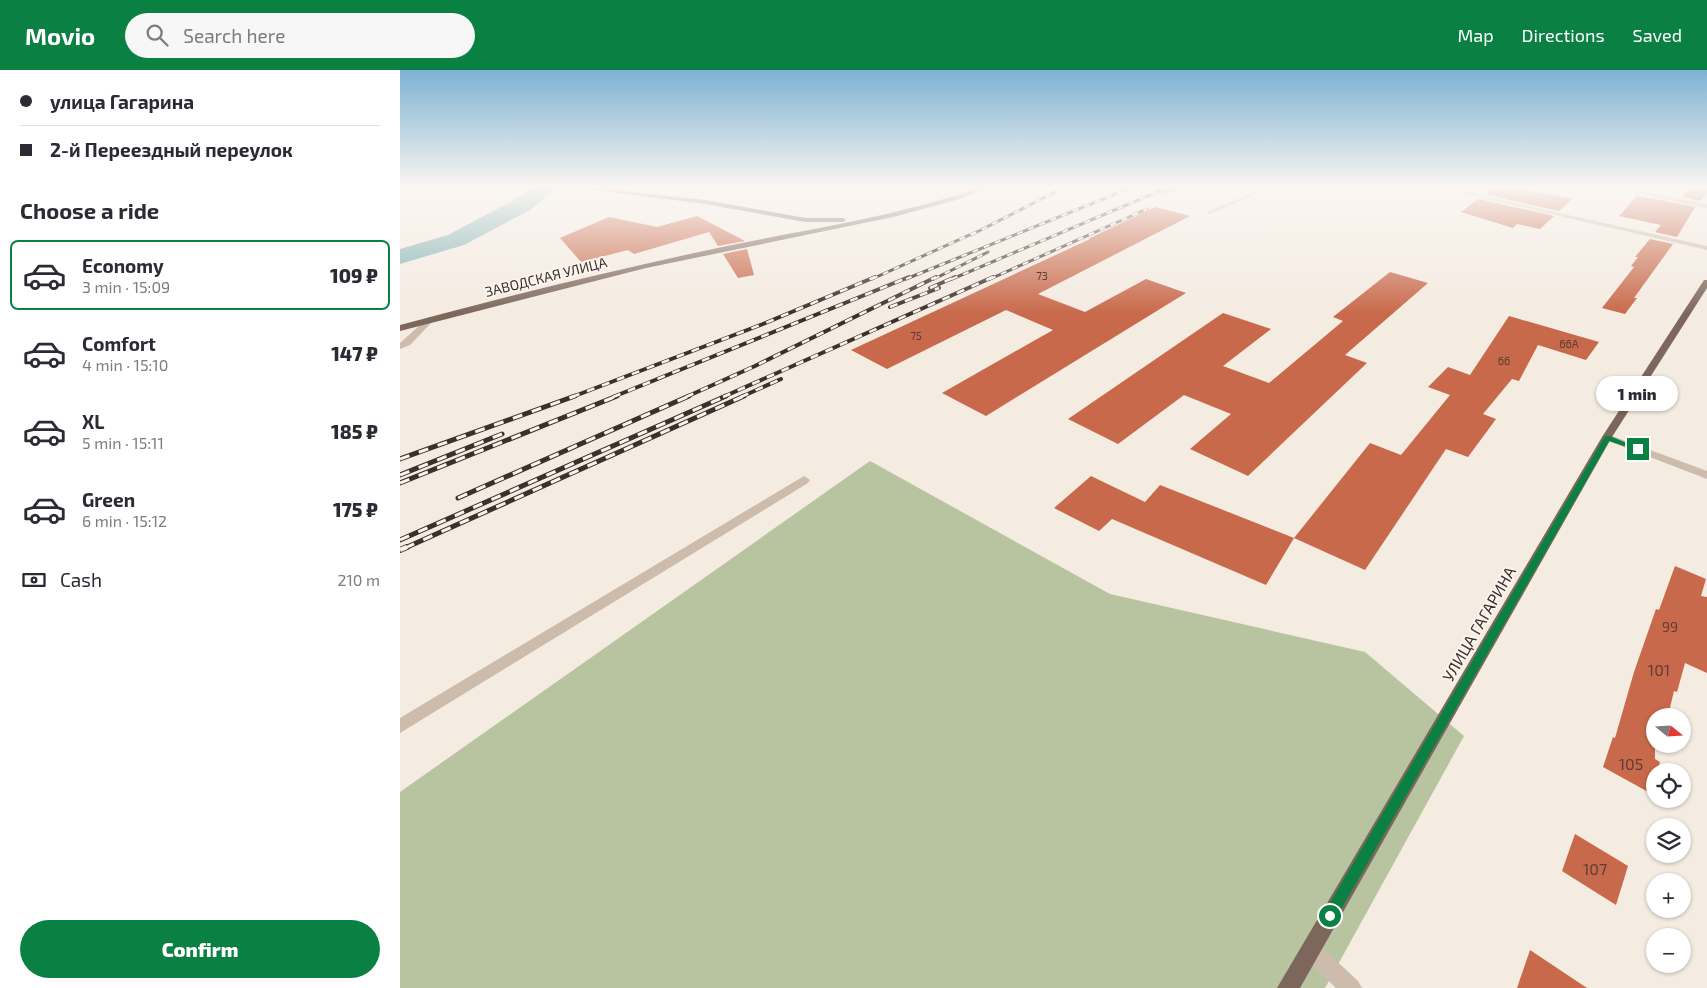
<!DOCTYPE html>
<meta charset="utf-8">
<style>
body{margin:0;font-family:"Exo 2",sans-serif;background:#f7f7f7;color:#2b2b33;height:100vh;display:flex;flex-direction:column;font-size:19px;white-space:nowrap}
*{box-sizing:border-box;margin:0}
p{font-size:16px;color:#7c7c81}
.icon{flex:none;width:28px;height:28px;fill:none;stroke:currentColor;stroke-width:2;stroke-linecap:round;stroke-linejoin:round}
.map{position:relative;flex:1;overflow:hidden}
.sheet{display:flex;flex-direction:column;background:#fff;width:400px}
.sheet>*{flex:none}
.banner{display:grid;align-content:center;height:110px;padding:0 20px;background:#fff}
.needle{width:32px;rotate:108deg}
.controls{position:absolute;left:1246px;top:638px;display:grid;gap:10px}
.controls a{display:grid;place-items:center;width:45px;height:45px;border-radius:50%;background:#fff;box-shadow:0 1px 4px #0004;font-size:25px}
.end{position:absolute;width:22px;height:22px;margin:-11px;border:6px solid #0b8043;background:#fff;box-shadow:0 0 0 2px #fff}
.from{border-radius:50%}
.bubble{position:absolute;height:35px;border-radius:18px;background:#fff;box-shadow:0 1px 4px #0004;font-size:16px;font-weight:800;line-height:35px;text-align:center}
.banner b{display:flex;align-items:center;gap:18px;height:48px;font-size:19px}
.banner b+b{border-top:1px solid #e1e1e2}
.banner i{width:12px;height:12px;background:#2b2b33}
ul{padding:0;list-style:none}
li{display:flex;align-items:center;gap:15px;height:70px;margin:0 10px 8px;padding:0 10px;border:2px solid transparent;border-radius:8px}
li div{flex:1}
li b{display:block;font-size:19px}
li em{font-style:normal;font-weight:800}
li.on{border-color:#0b8043}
li>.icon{width:45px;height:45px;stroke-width:1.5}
h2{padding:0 20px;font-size:22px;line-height:60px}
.pay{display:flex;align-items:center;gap:12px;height:55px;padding:0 20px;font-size:19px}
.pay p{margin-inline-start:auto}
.cta{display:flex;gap:10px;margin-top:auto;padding:10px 20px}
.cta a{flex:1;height:58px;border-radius:30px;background:#0b8043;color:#fff;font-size:20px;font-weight:800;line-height:58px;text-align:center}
header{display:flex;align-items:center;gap:30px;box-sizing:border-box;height:70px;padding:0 25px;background:#0b8043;color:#fff}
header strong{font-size:24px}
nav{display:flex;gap:28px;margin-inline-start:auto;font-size:18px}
.search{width:350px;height:45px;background:#f7f7f7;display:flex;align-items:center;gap:12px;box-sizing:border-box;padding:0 18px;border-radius:28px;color:#7c7c81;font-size:19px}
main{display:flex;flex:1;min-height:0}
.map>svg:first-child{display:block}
.green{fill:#b8c4a0}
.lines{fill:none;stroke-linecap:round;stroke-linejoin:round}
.river{fill:#7fb0b2;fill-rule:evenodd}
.building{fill:#c8694b}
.minor{fill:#cdbbac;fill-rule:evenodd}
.major{fill:#7d675c;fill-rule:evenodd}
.rail-far3-casing{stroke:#3b302b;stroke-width:3}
.rail-far2-casing{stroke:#3b302b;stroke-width:4}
.rail-far1-casing{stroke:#3b302b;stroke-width:5}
.rail-casing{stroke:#3b302b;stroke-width:6}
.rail-far3{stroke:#fbf5ee;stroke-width:2;stroke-dasharray:6;stroke-linecap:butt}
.rail-far2{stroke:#fbf5ee;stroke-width:2.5;stroke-dasharray:8;stroke-linecap:butt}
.rail-far1{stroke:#fbf5ee;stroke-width:3;stroke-dasharray:10;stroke-linecap:butt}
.rail{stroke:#fbf5ee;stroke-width:4.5;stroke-dasharray:13;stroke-linecap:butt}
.route{fill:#0b8043}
.labels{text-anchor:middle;stroke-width:4;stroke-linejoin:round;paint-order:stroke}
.far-number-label{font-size:11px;fill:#5e3e33}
.far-street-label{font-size:14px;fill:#3b302b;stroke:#fbf5ee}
.number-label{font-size:14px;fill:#5e3e33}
.street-label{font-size:16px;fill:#3b302b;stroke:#fbf5ee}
.near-number-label{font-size:16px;fill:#5e3e33}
</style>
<header>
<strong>Movio</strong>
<div class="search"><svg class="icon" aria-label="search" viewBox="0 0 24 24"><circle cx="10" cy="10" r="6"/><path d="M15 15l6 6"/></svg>Search here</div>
<nav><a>Map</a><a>Directions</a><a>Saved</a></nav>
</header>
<main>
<section class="sheet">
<div class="banner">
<b><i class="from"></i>улица Гагарина</b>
<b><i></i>2-й Переездный переулок</b>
</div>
<h2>Choose a ride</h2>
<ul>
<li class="on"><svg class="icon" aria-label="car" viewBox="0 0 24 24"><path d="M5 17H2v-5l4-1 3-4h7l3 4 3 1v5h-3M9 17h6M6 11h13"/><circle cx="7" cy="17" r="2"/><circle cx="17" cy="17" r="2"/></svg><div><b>Economy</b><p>3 min · 15:09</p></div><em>109 ₽</em></li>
<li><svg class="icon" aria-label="car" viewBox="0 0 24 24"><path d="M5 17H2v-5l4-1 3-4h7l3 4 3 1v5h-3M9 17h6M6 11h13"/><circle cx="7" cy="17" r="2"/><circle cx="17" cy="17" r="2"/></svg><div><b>Comfort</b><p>4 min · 15:10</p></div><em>147 ₽</em></li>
<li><svg class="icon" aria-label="car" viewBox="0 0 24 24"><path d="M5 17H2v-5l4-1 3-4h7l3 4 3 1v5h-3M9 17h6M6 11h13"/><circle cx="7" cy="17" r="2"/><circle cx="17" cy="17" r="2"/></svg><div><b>XL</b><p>5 min · 15:11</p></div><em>185 ₽</em></li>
<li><svg class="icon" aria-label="car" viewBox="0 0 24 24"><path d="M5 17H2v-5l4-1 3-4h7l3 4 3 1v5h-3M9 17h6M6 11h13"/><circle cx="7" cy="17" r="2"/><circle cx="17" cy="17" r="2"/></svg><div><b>Green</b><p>6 min · 15:12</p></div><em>175 ₽</em></li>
</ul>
<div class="pay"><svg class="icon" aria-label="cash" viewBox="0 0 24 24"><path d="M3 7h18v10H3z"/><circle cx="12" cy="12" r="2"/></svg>Cash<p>210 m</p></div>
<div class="cta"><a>Confirm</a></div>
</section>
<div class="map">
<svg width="1307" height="918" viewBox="0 0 1307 918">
<rect width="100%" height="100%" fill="#f4ebe1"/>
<!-- green -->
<path class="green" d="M 470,391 L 710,524 L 965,582 L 1064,666 L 925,918 L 0,918 L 0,722 Z"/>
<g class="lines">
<!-- river -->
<path class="river" d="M 135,116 L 158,116 L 130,140 L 64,175 L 0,194 L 0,179 L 48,165 L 114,130 Z"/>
</g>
<!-- building -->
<g class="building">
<path d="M 1096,116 L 1133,121 L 1172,129 L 1159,141 L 1085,124 Z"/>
<path d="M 1292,116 L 1301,116 L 1307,120 L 1307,123 L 1301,131 L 1282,127 Z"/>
<path d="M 1237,126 L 1276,133 L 1295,137 L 1277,167 L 1255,162 L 1261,155 L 1219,146 Z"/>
<path d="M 1078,129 L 1154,146 L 1140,159 L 1117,154 L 1113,158 L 1061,142 Z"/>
<path d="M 755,137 L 790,146 L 638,224 L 685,242 L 746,209 L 786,223 L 586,346 L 542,323 L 653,260 L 606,240 L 487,299 L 451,280 L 690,169 L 688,169 Z"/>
<path d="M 297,146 L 345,171 L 318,176 L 309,162 L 234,184 L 228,180 L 181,192 L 160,168 L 209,147 L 257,157 Z"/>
<path d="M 1250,169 L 1273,174 L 1234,228 L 1237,228 L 1225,244 L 1202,238 L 1234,197 L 1231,196 L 1238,187 L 1235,187 Z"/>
<path d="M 347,179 L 354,205 L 338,208 L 323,184 Z"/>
<path d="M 990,202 L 1028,213 L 945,285 L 967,293 L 848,406 L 790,379 L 831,344 L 784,325 L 718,374 L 668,349 L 823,243 L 871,259 L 823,296 L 869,313 L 943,251 L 933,247 Z"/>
<path d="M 1109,246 L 1199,272 L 1186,290 L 1138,275 L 1119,311 L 1112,309 L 1083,344 L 1096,349 L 1068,387 L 1046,379 L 965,500 L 894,468 L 970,373 L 1001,385 L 1050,325 L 1028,317 L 1048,297 L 1070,305 Z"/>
<path d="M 691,406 L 745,432 L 760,415 L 894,468 L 866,515 L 712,449 L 699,461 L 654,438 Z"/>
<path d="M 1275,496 L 1306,509 L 1301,526 L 1307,527 L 1307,603 L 1285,593 L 1277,622 L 1274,621 L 1268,646 L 1255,646 L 1255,689 L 1260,692 L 1257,701 L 1255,701 L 1250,723 L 1203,697 L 1213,667 L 1215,668 L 1234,602 L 1256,539 L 1259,540 Z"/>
<path d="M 1175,764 L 1228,796 L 1216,835 L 1162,801 Z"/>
<path d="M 1130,880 L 1187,918 L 1117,918 Z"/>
</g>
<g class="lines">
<!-- minor -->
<g class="minor">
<path d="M 227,116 L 235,116 L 215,123 L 212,121 Z"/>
<path d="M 868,116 L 875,116 L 810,144 L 805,143 Z"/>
<path d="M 1030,116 L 1040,116 L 1307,176 L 1307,180 Z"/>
<path d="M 1203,116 L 1214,116 L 1307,134 L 1307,138 Z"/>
<path d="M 1303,116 L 1307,116 L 1307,118 L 1304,117 Z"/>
<path d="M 29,247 L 32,248 L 32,252 L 10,275 L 0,279 L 0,273 Z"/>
<path d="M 1207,364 L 1307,401 L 1307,409 L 1203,369 L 1202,367 Z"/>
<path d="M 404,406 L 410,410 L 408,413 L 0,663 L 0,648 Z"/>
<path d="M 910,870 L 917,873 L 958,911 L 962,918 L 936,918 L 903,887 L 900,880 L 903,873 Z"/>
</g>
<!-- major -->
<g class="major">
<path d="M 163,116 L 179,116 L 305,130 L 406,148 L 443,148 L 446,150 L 443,152 L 406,152 L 305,134 Z"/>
<path d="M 584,116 L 592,116 L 560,129 L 493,147 L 246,198 L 0,261 L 0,255 C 108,226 217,199 327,176 C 414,158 500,146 584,116 Z"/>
<path d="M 1304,210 L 1307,210 L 1307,218 L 1212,367 L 900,918 L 877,918 L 1202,367 Z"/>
</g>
<defs>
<g id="rail-far3">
<path d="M 765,123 L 782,116"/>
<path d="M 571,165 L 667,116"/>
<path d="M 472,209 L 576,162"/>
<path d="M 506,209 L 735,116"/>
<path d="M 534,209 L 588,182"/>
<path d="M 552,209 L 771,116"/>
<path d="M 590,209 L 747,139"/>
</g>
<g id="rail-far2">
<path d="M 530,218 L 555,207"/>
<path d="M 490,237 L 539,218"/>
<path d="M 172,327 L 363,254 L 475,207"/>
<path d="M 213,327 L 509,207"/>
<path d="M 286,327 L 355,296 L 536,207"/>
<path d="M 323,327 L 593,207"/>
<path d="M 341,327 L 381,309"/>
</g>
<g id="rail-far1">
<path d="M 0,389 L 175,326"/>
<path d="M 0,405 L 102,364"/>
<path d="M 0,413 L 217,326"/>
<path d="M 58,428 L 289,326"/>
<path d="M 0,470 L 326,326"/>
<path d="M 5,478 L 344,326"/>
</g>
<path id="rail" d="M 0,480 L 7,477"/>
</defs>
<!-- rail-far3 casing -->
<use href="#rail-far3" class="rail-far3-casing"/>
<!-- rail-far2 casing -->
<use href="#rail-far2" class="rail-far2-casing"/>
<!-- rail-far1 casing -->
<use href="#rail-far1" class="rail-far1-casing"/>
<!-- rail casing -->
<use href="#rail" class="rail-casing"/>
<!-- rail-far3 -->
<use href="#rail-far3" class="rail-far3"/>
<!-- rail-far2 -->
<use href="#rail-far2" class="rail-far2"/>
<!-- rail-far1 -->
<use href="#rail-far1" class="rail-far1"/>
<!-- rail -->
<use href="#rail" class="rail"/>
</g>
<!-- sky -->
<linearGradient id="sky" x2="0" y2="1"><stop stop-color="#7eb2d2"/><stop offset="0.48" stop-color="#faf6f2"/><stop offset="1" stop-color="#faf6f2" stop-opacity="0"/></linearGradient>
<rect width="1307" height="244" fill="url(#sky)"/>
<!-- route -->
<path class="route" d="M 1205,366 L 1210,366 L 1241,379 L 1235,380 L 1209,371 L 935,850 L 930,852 L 925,850 L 924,846 L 925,841 Z"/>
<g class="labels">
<!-- far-number labels -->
<g class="far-number-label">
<text x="642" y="210">73</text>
<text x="516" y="270">75</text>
<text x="1169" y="278">66А</text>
<text x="1104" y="295">66</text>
</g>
<!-- far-street labels -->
<g class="far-street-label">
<text transform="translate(146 207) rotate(-14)" y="5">ЗАВОДСКАЯ УЛИЦА</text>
</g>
<!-- number labels -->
<g class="number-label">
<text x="1270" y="562">99</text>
</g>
<!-- street labels -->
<g class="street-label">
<text transform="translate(1079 554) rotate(-60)" y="6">УЛИЦА ГАГАРИНА</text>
</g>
<!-- near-number labels -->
<g class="near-number-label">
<text x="1259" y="606">101</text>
<text x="1231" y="700">105</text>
<text x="1195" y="805">107</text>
</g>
</g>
</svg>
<div class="controls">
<a><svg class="needle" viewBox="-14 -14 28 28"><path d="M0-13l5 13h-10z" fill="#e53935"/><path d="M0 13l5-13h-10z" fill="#7c7c81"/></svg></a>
<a><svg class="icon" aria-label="locate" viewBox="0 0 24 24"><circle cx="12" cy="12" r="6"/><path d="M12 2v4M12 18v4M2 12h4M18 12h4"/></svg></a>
<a><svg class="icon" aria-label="layers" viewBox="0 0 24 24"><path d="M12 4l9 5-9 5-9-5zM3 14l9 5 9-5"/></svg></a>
<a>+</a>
<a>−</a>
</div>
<i class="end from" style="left:930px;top:846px"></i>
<i class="end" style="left:1238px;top:379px"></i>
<div class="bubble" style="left:1196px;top:306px;width:82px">1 min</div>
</div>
</main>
